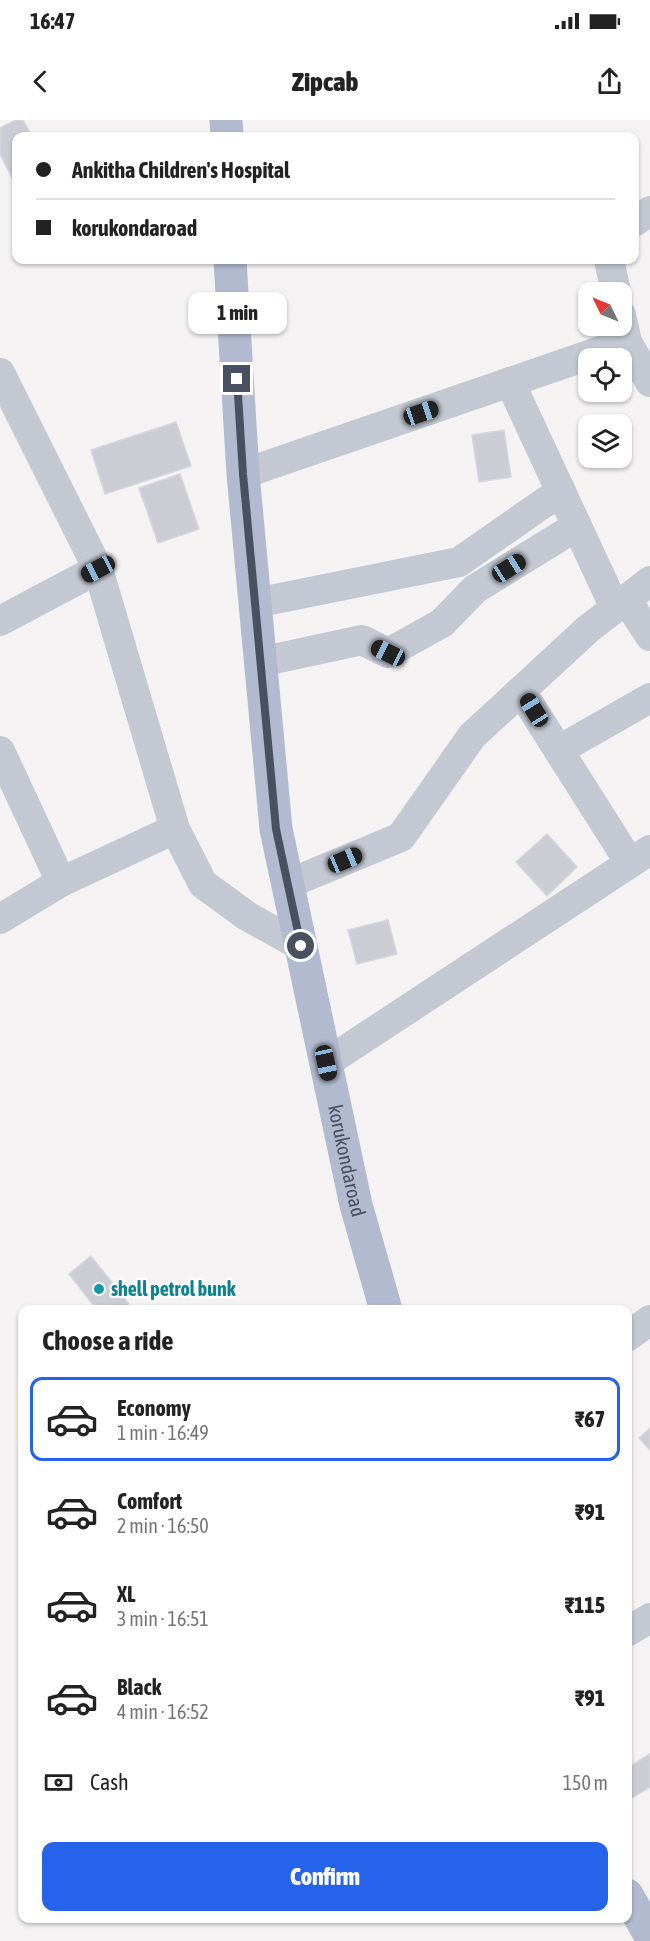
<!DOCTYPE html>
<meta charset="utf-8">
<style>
body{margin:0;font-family:"Asap Condensed",sans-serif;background:#f6f6f6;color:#222;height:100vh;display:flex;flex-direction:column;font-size:22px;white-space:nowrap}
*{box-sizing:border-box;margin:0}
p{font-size:20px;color:#767676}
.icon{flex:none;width:33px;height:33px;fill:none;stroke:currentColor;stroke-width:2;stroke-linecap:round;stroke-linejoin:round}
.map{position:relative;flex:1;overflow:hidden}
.details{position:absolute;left:18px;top:1185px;width:614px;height:618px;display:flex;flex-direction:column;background:#fff;border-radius:12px;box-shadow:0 2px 4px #0004}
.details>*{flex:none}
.hud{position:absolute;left:12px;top:12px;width:627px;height:132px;border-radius:12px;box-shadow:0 2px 4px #0004;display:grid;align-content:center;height:132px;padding:0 24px;background:#fff}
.needle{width:39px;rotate:313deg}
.tools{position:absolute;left:578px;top:162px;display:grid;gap:12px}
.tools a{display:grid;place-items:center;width:54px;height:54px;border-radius:12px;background:#fff;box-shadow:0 2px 4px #0004;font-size:30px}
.end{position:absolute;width:27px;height:27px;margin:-14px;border:8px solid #49505f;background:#fff;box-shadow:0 0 0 3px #fff}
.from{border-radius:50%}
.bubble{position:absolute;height:42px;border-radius:12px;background:#fff;box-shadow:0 2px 4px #0004;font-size:20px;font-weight:800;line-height:42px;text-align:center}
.car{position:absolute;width:18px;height:36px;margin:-18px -9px;border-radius:8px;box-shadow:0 0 4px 2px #0007;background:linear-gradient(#222 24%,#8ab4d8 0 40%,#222 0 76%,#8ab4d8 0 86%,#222 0)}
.hud b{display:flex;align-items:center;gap:21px;height:57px;font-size:22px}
.hud b+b{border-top:2px solid #e0e0e0}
.hud i{width:15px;height:15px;background:#222}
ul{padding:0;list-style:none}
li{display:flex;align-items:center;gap:18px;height:84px;margin:0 12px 9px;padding:0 12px;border:3px solid transparent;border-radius:12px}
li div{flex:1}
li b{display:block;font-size:22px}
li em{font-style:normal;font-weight:800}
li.on{border-color:#2563eb}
li>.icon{width:54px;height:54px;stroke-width:1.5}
h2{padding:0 24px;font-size:27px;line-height:72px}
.pay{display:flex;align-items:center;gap:15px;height:66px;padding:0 24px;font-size:22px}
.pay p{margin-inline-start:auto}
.primary-button{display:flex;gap:12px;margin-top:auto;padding:12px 24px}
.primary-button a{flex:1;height:69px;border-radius:12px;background:#2563eb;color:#fff;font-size:24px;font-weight:800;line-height:69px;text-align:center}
.status{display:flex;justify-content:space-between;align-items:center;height:42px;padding:0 30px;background:#fff;direction:ltr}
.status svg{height:16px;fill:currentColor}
header{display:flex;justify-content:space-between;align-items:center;height:78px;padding:0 24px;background:#fff;font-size:27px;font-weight:800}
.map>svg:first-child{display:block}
.building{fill:#cccdd4;stroke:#d6d6dd;stroke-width:1.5}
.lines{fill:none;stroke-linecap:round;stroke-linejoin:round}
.street{stroke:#c3c8d3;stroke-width:30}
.primary{stroke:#b2bacf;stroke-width:33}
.route{stroke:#49505f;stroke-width:8}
.culture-dot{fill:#0f9aa8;stroke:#fff;stroke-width:2}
.labels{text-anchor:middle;stroke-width:4.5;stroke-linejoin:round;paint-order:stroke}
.street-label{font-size:20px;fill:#49505f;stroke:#fff}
.culture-label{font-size:20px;font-weight:bold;fill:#0d838f;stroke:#fff;text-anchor:start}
</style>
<div class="status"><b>16:47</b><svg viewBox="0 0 49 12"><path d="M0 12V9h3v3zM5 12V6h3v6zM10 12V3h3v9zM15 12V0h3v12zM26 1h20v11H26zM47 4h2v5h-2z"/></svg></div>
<header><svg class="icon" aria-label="back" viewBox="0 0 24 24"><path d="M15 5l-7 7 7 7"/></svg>Zipcab<svg class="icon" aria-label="share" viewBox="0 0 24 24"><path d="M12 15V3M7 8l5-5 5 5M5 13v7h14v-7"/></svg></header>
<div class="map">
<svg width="650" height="1821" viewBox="0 0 650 1821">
<rect width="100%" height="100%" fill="#f4f2f2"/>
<!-- building -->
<g class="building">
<path d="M 16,0 L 23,0 L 32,16 L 16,16 L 16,66 L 0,34 L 0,8 Z"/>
<path d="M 176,302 L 191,346 L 105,374 L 91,330 Z"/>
<path d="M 504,310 L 511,357 L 479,362 L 472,315 Z"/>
<path d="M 180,354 L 199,409 L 158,423 L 139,368 Z"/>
<path d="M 547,714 L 577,747 L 547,776 L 516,742 Z"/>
<path d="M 388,800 L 397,834 L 357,844 L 348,810 Z"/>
<path d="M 91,1136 L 129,1184 L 123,1190 L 97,1190 L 69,1154 Z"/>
<path d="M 650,1308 L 650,1330 L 639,1318 Z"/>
<path d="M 650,1634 L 650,1667 L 627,1681 L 627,1648 Z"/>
</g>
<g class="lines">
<!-- street -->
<g class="street">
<path d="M 634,102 L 650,91"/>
<path d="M 609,140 L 616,172"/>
<path d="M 627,222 L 650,262"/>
<path d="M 0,253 L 98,449 L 175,709 L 203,764 L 247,796 L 301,826"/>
<path d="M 510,262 L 615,488"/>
<path d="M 243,354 L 627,222 L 621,195"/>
<path d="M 626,479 L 650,516"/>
<path d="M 255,483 L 459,442 L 561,371"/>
<path d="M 0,501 L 98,449"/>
<path d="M 260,542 L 362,520 L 388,533 L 442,503 L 475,469 L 577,406"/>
<path d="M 521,571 L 630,743"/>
<path d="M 559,630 L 650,578"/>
<path d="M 0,631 L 61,762"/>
<path d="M 288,764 L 401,717 L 472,616 L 588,509 L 650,461"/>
<path d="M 0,799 L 61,762 L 175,709"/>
<path d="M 326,943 L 650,730"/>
<path d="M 627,1217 L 650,1200"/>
<path d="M 627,1512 L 650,1498"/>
</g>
<!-- primary -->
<g class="primary">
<path d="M 226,0 L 227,16"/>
<path id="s1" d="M 230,140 L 243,354 L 276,709 L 356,1085 L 386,1190"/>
<path d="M 627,1775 L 650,1815"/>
</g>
</g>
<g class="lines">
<!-- route -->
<path class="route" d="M 237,259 L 243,354 L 276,709 L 301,826"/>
</g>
<!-- markers -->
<circle class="culture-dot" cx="99" cy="1169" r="6"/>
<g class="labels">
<!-- street labels -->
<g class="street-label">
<text dy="7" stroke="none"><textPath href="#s1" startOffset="910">korukondaroad</textPath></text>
</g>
<!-- culture labels -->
<g class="culture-label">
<text x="111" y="1176">shell petrol bunk</text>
</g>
</g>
</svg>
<div class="tools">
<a><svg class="needle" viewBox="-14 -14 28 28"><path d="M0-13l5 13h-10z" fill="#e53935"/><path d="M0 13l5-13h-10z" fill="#767676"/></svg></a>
<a><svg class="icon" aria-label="locate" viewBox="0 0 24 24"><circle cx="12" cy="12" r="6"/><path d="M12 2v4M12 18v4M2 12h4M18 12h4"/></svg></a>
<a><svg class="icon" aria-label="layers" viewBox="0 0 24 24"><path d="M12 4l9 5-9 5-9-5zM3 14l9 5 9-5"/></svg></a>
</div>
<i class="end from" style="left:301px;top:826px"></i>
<i class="end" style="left:237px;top:259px"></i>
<div class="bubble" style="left:188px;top:172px;width:99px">1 min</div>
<i class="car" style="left:421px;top:293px;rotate:71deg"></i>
<i class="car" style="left:509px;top:448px;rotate:58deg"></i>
<i class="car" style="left:98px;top:449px;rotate:242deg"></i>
<i class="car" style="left:388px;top:533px;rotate:296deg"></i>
<i class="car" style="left:534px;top:590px;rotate:328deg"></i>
<i class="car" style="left:345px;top:740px;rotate:67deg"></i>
<i class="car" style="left:326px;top:943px;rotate:168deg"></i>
<div class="hud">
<b><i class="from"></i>Ankitha Children's Hospital</b>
<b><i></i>korukondaroad</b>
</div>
<section class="details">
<h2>Choose a ride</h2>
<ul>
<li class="on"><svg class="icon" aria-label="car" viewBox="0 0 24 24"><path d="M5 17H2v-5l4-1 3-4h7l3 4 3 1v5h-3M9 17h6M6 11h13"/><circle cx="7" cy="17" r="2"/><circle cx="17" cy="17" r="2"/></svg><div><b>Economy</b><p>1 min · 16:49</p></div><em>₹67</em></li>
<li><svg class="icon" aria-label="car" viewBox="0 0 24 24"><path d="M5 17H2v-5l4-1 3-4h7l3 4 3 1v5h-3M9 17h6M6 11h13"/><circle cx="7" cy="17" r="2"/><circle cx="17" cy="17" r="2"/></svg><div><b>Comfort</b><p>2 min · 16:50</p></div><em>₹91</em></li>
<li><svg class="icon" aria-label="car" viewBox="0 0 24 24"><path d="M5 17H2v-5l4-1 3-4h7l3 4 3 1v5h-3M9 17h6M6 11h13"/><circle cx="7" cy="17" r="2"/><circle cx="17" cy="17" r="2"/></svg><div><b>XL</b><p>3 min · 16:51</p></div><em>₹115</em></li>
<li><svg class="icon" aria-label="car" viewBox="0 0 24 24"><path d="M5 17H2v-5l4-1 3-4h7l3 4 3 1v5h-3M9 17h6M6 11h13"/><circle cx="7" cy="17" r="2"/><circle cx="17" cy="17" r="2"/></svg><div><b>Black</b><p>4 min · 16:52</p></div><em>₹91</em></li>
</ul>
<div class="pay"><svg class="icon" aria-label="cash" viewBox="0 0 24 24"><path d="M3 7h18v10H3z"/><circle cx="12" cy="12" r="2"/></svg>Cash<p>150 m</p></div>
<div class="primary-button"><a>Confirm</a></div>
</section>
</div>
